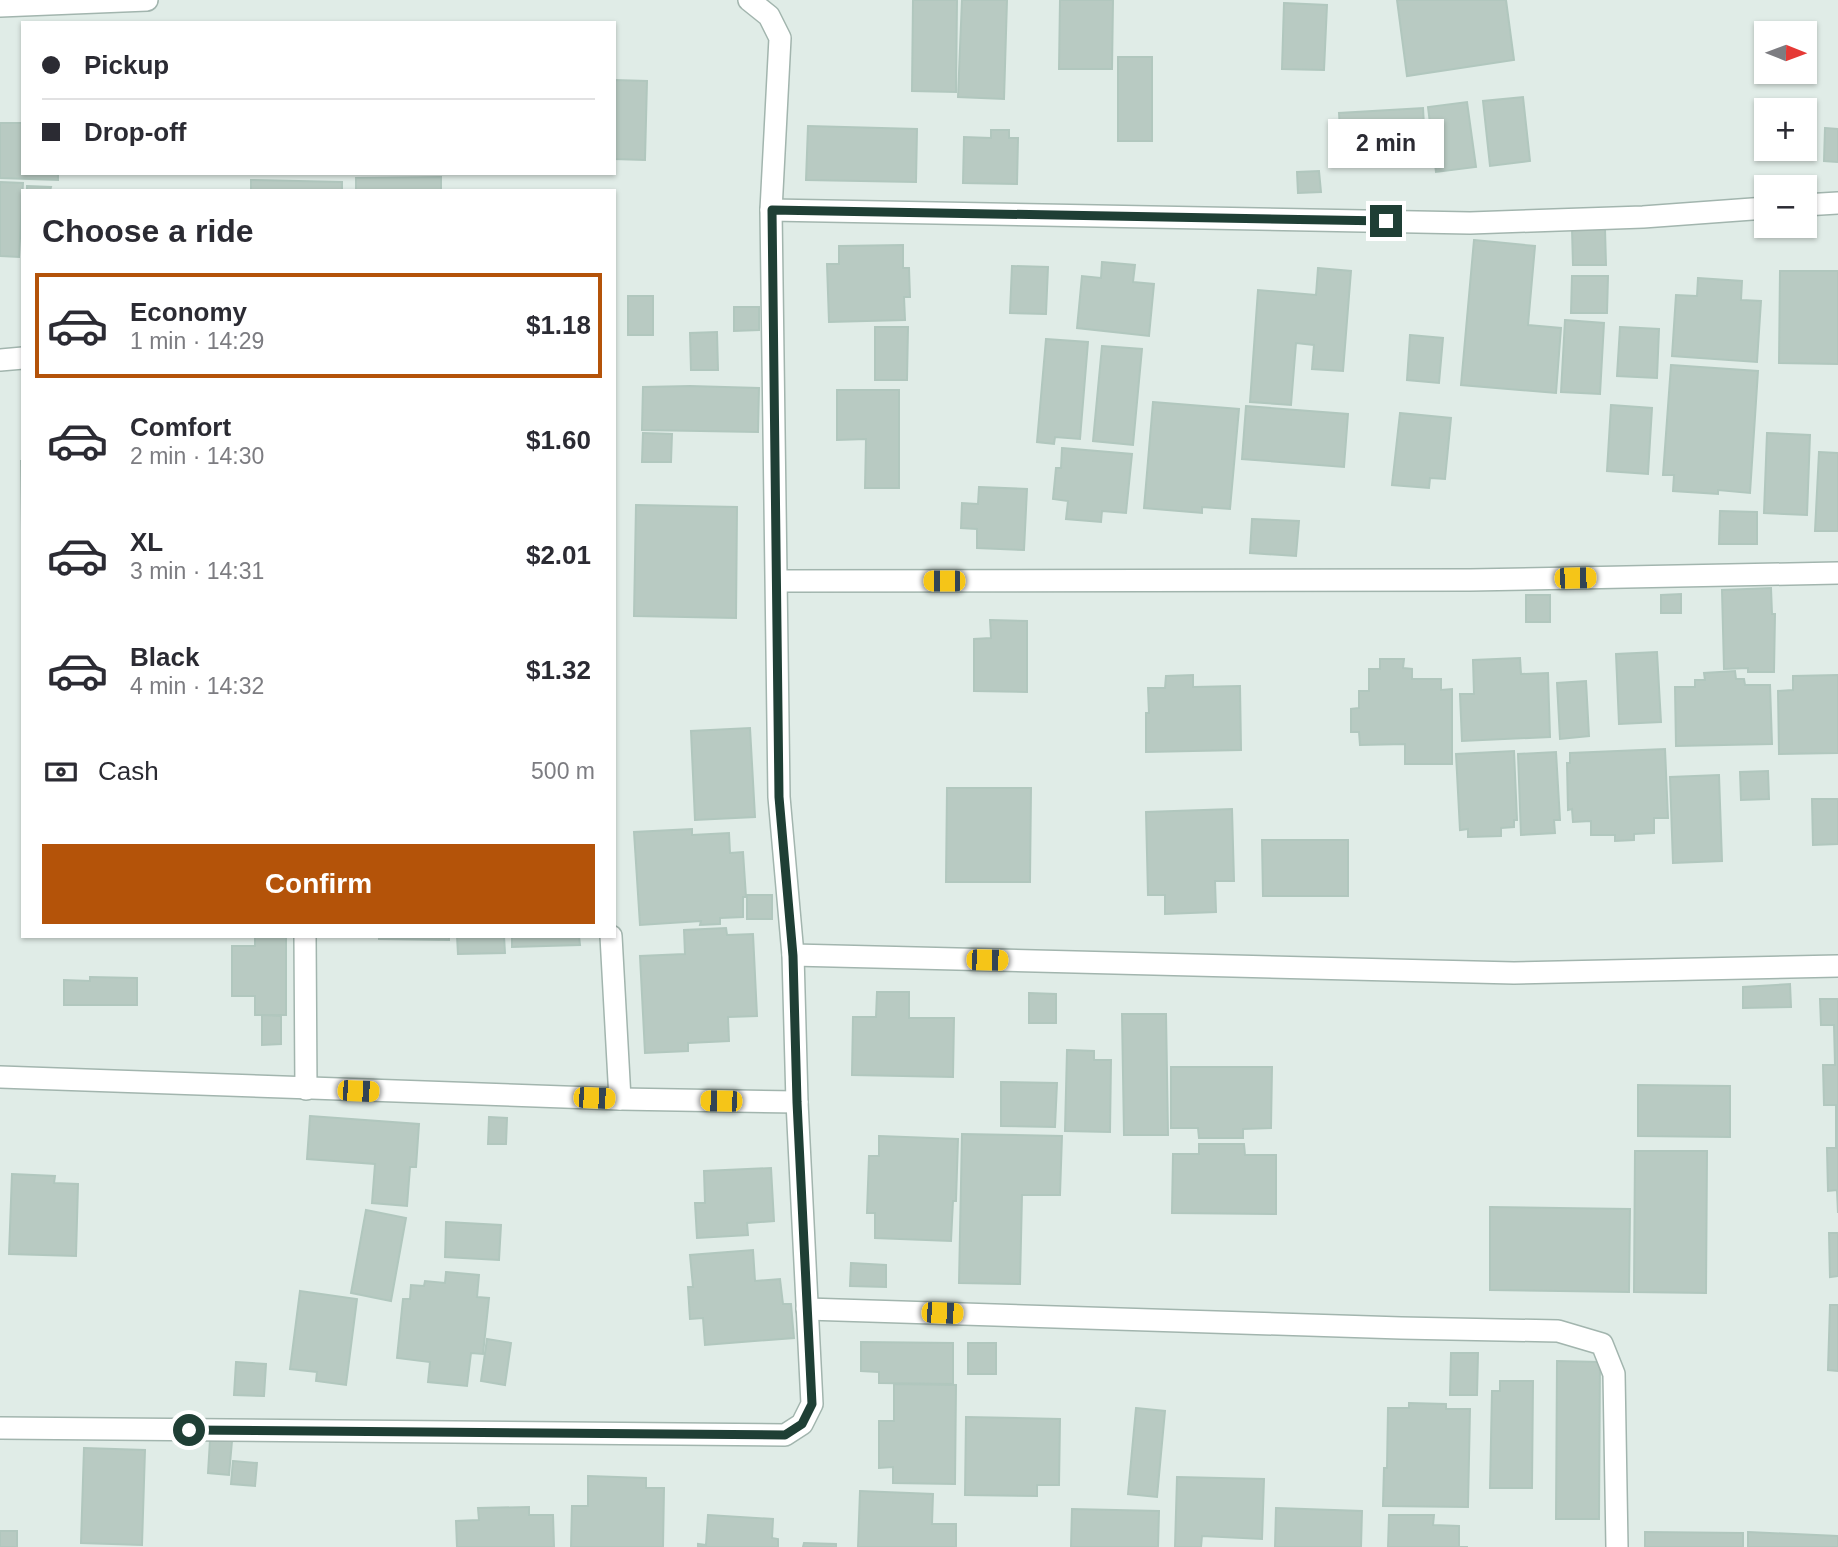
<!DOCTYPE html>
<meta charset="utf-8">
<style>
body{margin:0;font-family:Helvetica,sans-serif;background:#f7f7f7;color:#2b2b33;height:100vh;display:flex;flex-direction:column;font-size:26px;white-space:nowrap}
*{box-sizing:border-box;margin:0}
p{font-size:23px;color:#7c7c81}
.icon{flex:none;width:38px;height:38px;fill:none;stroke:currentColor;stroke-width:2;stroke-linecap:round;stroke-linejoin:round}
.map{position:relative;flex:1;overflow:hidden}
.drawer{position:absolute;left:21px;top:189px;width:595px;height:749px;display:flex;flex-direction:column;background:#fff;border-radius:0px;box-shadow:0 2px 5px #0004}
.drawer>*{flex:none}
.banner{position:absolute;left:21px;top:21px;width:595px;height:154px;border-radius:0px;box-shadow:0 2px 5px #0004;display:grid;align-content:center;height:154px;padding:0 21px;background:#fff}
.needle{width:46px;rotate:91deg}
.buttons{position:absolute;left:1754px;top:21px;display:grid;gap:14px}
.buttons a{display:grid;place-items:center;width:63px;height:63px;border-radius:0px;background:#fff;box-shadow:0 2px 5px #0004;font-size:35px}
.end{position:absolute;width:32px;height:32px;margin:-16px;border:9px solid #1f3f35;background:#fff;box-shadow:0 0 0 4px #fff}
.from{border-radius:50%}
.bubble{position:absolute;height:49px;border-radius:0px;background:#fff;box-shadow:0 2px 5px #0004;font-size:23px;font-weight:600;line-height:49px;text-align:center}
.car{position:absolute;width:21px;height:42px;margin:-21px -10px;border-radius:9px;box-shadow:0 0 5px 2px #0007;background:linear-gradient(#f5c518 24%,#345 0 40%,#f5c518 0 76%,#345 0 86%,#f5c518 0)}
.banner b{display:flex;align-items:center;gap:24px;height:66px;font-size:26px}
.banner b+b{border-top:2px solid #e1e1e2}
.banner i{width:18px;height:18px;background:#2b2b33}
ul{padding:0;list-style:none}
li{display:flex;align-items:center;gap:21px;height:105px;margin:0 14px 10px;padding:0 7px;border:4px solid transparent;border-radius:0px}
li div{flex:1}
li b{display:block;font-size:26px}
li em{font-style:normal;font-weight:600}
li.on{border-color:#b45309}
li>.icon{width:63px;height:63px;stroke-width:1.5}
h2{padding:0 21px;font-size:32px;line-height:84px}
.pay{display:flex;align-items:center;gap:18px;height:77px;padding:0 21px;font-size:26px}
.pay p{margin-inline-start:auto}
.button{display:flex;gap:14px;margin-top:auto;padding:14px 21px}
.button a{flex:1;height:80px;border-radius:0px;background:#b45309;color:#fff;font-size:28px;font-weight:600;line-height:80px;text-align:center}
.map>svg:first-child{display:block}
.building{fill:#b8cac2;stroke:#b1c7be;stroke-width:2}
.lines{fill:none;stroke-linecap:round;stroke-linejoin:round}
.street-casing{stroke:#a2b5ae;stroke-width:24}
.street{stroke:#fff;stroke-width:21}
.route{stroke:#1f3f35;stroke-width:9}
</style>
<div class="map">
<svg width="1838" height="1547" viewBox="0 0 1838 1547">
<rect width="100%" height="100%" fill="#e0ece7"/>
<!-- building -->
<g class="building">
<path d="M 913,0 L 957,0 L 956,92 L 912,91 Z"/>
<path d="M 962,0 L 1007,0 L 1004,99 L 958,97 Z"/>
<path d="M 1060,0 L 1113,0 L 1112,69 L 1059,69 Z"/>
<path d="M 1397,0 L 1506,0 L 1514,60 L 1407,76 Z"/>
<path d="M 1284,3 L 1327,5 L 1324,70 L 1282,69 Z"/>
<rect x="1118" y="57" width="34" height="84"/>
<path d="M 614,80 L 647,81 L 645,160 L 614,159 Z"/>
<path d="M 1523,97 L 1530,161 L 1490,166 L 1483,101 Z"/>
<path d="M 1467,102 L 1476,167 L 1436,172 L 1428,107 Z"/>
<path d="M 1423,108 L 1426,161 L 1342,165 L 1339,113 Z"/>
<path d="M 0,123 L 23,123 L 23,173 L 58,173 L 58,180 L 0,178 Z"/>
<path d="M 808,126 L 917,129 L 916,182 L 806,180 Z"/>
<path d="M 1825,128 L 1838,129 L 1838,162 L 1824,161 Z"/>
<path d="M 991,130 L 1009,130 L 1009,138 L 1018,138 L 1017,184 L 963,183 L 964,137 L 991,138 Z"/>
<path d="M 1319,171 L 1321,192 L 1298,193 L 1297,172 Z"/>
<path d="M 441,177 L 441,191 L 356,191 L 356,178 Z"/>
<path d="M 251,180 L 342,182 L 342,191 L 251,191 Z"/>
<path d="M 0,182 L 23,183 L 19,257 L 0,256 Z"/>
<path d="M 27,186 L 51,187 L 50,191 L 27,191 Z"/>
<path d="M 1572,229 L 1605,229 L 1606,265 L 1573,265 Z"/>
<path d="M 1474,240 L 1535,246 L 1528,325 L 1561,328 L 1556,393 L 1461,385 Z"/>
<path d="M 903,245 L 903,268 L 909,268 L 910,297 L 904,297 L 905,320 L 829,322 L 827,264 L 839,264 L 839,246 Z"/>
<path d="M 1102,262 L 1135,265 L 1133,282 L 1154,284 L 1149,336 L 1077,328 L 1082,276 L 1101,278 Z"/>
<path d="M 1012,266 L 1048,267 L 1046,314 L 1010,313 Z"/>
<path d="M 1318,268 L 1351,271 L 1343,371 L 1312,369 L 1314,345 L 1296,343 L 1291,405 L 1250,402 L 1258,290 L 1316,295 Z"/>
<path d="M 1780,271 L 1838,271 L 1838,364 L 1779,363 Z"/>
<path d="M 1572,276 L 1608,276 L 1607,313 L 1571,313 Z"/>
<path d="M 1698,278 L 1742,281 L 1741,300 L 1761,301 L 1757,362 L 1672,356 L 1676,295 L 1697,296 Z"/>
<rect x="628" y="296" width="25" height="39"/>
<path d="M 734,307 L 759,307 L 759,330 L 734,331 Z"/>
<path d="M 1565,320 L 1604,323 L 1600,394 L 1561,392 Z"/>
<path d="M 875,327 L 908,327 L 907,380 L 875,380 Z"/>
<path d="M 1620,327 L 1659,329 L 1657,378 L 1617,376 Z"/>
<path d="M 717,332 L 718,370 L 691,370 L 690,333 Z"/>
<path d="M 1410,335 L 1443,338 L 1439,383 L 1407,380 Z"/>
<path d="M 1046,339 L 1088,342 L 1080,439 L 1055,437 L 1054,444 L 1037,442 Z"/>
<path d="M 1102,346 L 1142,349 L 1133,445 L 1093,441 Z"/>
<path d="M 1671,365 L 1758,371 L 1750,493 L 1718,490 L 1718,494 L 1673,491 L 1674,475 L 1663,475 Z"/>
<path d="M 690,386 L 759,388 L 758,432 L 642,430 L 643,387 Z"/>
<path d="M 837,390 L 899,390 L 899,488 L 865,488 L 866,439 L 837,440 Z"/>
<path d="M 1153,402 L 1239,409 L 1230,509 L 1202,507 L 1202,513 L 1144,508 Z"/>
<path d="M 1611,405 L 1652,408 L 1648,474 L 1607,471 Z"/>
<path d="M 1246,406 L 1348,414 L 1344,467 L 1242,459 Z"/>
<path d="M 1400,413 L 1451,418 L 1445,479 L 1430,478 L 1429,488 L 1392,485 Z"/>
<path d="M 643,433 L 672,434 L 671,462 L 642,462 Z"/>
<path d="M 1767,433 L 1810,435 L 1807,515 L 1764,513 Z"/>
<path d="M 1062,448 L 1132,454 L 1126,513 L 1102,511 L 1101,522 L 1066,519 L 1068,501 L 1053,499 L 1056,468 L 1061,468 Z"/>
<path d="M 1819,452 L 1838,453 L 1838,531 L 1815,531 Z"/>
<path d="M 21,461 L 23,461 L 23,530 L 22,530 Z"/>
<path d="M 979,487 L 1027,489 L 1024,550 L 977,548 L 977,529 L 961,528 L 962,503 L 978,504 Z"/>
<path d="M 636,505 L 737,507 L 736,618 L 634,616 Z"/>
<path d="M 1720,511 L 1757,512 L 1757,544 L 1719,544 Z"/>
<path d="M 1252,519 L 1299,521 L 1296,556 L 1250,553 Z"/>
<path d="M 1771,588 L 1772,614 L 1775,614 L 1774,672 L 1748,672 L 1748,668 L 1724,669 L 1722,590 Z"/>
<path d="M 1681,594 L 1681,613 L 1661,613 L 1661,595 Z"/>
<rect x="1526" y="595" width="24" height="27"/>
<path d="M 990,620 L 1027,621 L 1027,692 L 974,691 L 974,639 L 991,638 Z"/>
<path d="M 1657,652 L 1661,722 L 1619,724 L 1616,654 Z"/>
<path d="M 1520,658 L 1521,674 L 1548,673 L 1550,737 L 1462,741 L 1460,694 L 1474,694 L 1473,660 Z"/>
<path d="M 1380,659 L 1404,659 L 1403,668 L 1412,669 L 1412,679 L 1441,679 L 1441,690 L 1452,689 L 1452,764 L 1405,764 L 1405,744 L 1360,745 L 1359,732 L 1351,732 L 1351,709 L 1359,708 L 1359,691 L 1369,691 L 1369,669 L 1380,669 Z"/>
<path d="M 1735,671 L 1736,679 L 1744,679 L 1745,685 L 1770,685 L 1772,744 L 1676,746 L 1675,687 L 1695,687 L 1695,680 L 1705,680 L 1704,673 Z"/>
<path d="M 1193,675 L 1193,687 L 1240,686 L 1241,750 L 1146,752 L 1146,713 L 1149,713 L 1148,688 L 1165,688 L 1166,676 Z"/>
<path d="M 1838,675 L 1838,753 L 1779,754 L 1778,691 L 1793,690 L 1793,676 Z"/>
<path d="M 1586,681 L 1589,736 L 1560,739 L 1557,683 Z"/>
<path d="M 750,728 L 755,817 L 695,820 L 691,731 Z"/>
<path d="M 1665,749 L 1668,818 L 1654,818 L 1654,833 L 1634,834 L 1634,840 L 1615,841 L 1615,835 L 1591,835 L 1591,821 L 1573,822 L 1572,809 L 1568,810 L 1567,763 L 1570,763 L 1570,753 Z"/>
<path d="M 1514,751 L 1517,820 L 1514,820 L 1514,827 L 1501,828 L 1501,836 L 1468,837 L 1468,829 L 1460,830 L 1456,754 Z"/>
<path d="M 1556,752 L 1560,820 L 1554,820 L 1555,833 L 1521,835 L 1518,754 Z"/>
<path d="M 1768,771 L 1769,799 L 1741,800 L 1740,772 Z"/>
<path d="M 1719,775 L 1722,861 L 1673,863 L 1670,777 Z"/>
<path d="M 947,788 L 1031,788 L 1030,882 L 946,882 Z"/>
<path d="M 1812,799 L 1838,799 L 1838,844 L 1813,845 Z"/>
<path d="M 1232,809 L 1234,881 L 1215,881 L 1216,912 L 1165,914 L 1165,895 L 1148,895 L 1146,812 Z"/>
<path d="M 692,829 L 692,835 L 729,833 L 730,853 L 743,852 L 746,897 L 743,897 L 743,917 L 720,918 L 720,924 L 700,925 L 701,921 L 640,925 L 634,832 Z"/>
<path d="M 1262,840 L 1348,840 L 1348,896 L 1263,896 Z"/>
<rect x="747" y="895" width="25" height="24"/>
<path d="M 726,928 L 727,935 L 753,934 L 757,1016 L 728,1017 L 729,1041 L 688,1043 L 688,1051 L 645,1053 L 640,956 L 685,954 L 684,930 Z"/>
<path d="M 255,936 L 286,936 L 286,1015 L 255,1015 L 255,996 L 232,996 L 232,946 L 255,946 Z"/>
<path d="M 379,936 L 449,936 L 449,940 L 379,939 Z"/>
<path d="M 457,936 L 504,936 L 505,953 L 458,954 Z"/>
<path d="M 512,936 L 579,936 L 580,945 L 512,947 Z"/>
<path d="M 90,977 L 137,978 L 137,1005 L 64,1005 L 64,980 L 90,981 Z"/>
<path d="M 1790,984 L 1791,1007 L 1743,1008 L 1743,987 Z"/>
<path d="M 877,992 L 909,992 L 909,1018 L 954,1018 L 953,1077 L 852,1075 L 853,1017 L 876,1017 Z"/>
<path d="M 1029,993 L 1056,994 L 1056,1023 L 1029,1023 Z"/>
<path d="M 1820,999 L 1838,999 L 1838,1213 L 1837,1190 L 1828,1191 L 1827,1148 L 1836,1148 L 1836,1105 L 1824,1105 L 1823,1065 L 1835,1065 L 1834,1025 L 1821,1025 Z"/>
<path d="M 1122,1014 L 1166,1014 L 1168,1135 L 1124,1135 Z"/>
<path d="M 262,1015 L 281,1016 L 281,1044 L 262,1045 Z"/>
<path d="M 1067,1050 L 1094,1051 L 1094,1060 L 1111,1060 L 1110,1132 L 1065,1131 Z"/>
<path d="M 1171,1067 L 1272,1067 L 1271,1128 L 1243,1129 L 1243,1138 L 1199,1138 L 1198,1128 L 1171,1128 Z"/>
<path d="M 1001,1082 L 1057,1083 L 1055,1127 L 1001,1126 Z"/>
<path d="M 1638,1085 L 1730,1086 L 1730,1137 L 1638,1136 Z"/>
<path d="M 310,1116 L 419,1124 L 416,1167 L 410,1167 L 407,1206 L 372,1203 L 375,1164 L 307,1159 Z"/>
<path d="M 489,1117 L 507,1118 L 506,1144 L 488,1144 Z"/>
<path d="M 962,1134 L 1062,1136 L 1060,1195 L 1022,1195 L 1020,1284 L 959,1283 Z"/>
<path d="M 879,1136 L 958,1139 L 956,1201 L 953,1201 L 951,1241 L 875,1238 L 875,1213 L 867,1213 L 869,1156 L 879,1156 Z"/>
<path d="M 1199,1144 L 1244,1144 L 1245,1155 L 1276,1155 L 1276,1214 L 1172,1213 L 1173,1154 L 1199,1154 Z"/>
<path d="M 1635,1151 L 1707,1151 L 1706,1293 L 1634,1292 Z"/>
<path d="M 771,1168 L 774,1221 L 747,1223 L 748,1235 L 697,1238 L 695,1203 L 705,1203 L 704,1171 Z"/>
<path d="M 12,1174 L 55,1176 L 54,1183 L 78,1184 L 76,1256 L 9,1254 Z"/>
<path d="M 1490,1207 L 1630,1209 L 1629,1292 L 1490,1290 Z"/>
<path d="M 366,1210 L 406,1218 L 391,1301 L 351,1293 Z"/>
<path d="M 446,1222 L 501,1225 L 499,1260 L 445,1257 Z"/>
<path d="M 1829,1233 L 1838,1233 L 1838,1276 L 1830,1277 Z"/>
<path d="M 753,1250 L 755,1281 L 780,1279 L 783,1304 L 791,1304 L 794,1338 L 705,1345 L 703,1318 L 690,1319 L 688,1287 L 693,1287 L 690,1255 Z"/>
<path d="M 851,1263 L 886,1265 L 886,1287 L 850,1286 Z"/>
<path d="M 446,1272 L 479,1275 L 477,1297 L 489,1298 L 483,1354 L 471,1353 L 467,1386 L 428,1382 L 430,1362 L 397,1358 L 403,1299 L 410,1299 L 411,1285 L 424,1286 L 425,1281 L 445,1283 Z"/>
<path d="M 300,1291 L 357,1299 L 346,1385 L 316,1381 L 317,1372 L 290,1369 Z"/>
<path d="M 1830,1305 L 1838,1305 L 1838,1371 L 1828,1370 Z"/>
<path d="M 487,1339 L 511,1343 L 505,1385 L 481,1381 Z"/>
<path d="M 861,1342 L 953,1343 L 953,1384 L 879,1383 L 879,1372 L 861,1371 Z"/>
<rect x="968" y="1343" width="28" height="31"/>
<path d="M 1451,1353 L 1478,1353 L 1477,1395 L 1450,1395 Z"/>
<path d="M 1557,1361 L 1600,1362 L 1599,1519 L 1556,1519 Z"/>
<path d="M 236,1362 L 266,1364 L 264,1396 L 234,1395 Z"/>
<path d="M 1500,1381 L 1533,1381 L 1532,1488 L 1490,1488 L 1492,1391 L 1500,1391 Z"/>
<path d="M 894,1384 L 956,1385 L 955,1484 L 893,1483 L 893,1467 L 879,1468 L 879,1421 L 894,1421 Z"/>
<path d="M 1409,1403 L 1446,1404 L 1446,1409 L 1470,1409 L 1468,1507 L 1383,1506 L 1384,1468 L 1387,1468 L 1388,1408 L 1409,1408 Z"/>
<path d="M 1136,1408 L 1165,1411 L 1157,1497 L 1128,1494 Z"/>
<path d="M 966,1417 L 1060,1419 L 1059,1485 L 1037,1485 L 1037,1496 L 965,1495 Z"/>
<path d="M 210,1440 L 232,1441 L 229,1475 L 208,1473 Z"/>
<path d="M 84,1448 L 145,1450 L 142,1545 L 81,1543 Z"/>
<path d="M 233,1461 L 257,1463 L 255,1486 L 231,1484 Z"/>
<path d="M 588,1476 L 646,1478 L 646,1488 L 664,1488 L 663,1547 L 571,1547 L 572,1506 L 588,1506 Z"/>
<path d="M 1177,1477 L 1264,1479 L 1262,1539 L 1202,1536 L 1201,1547 L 1175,1547 Z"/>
<path d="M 860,1491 L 933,1494 L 932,1524 L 956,1524 L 956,1547 L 858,1547 Z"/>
<path d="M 529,1507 L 529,1515 L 553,1515 L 554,1547 L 457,1547 L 456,1521 L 479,1520 L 478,1508 Z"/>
<path d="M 1276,1508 L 1362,1511 L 1361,1547 L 1275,1547 Z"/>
<path d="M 1072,1509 L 1159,1511 L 1158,1547 L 1071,1547 Z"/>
<path d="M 708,1515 L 773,1519 L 772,1538 L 778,1539 L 778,1547 L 698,1547 L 698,1544 L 706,1545 Z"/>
<path d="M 1389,1515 L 1434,1515 L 1433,1525 L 1459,1526 L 1459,1547 L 1468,1547 L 1388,1547 Z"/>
<rect x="0" y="1531" width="17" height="16"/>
<path d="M 1645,1532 L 1743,1533 L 1743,1547 L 1645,1547 Z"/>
<path d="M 1748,1532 L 1838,1536 L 1838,1547 L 1748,1547 Z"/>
<path d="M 804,1543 L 836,1544 L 836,1547 L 803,1547 Z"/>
</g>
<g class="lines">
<defs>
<g id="street">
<path d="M 0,6 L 147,0"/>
<path d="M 1804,205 L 1838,203"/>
<path d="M 771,210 L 1470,223 L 1643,217 L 1766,208"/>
<path d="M 0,360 L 23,358"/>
<path d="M 777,581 L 1470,580 L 1838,573"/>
<path d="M 305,936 L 306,1089"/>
<path d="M 611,936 L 620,1099"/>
<path d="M 793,955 L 1514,973 L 1838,966"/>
<path d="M 0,1077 L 620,1099 L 797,1102"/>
<path d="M 807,1309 L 1401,1328 L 1558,1331 L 1602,1344 L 1614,1374 L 1617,1547"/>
<path d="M 0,1428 L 785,1435 L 802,1424 L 812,1404 L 797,1102 L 793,955 L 779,797 L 771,210 L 780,38 L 769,16 L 749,0"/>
</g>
</defs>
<!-- street casing -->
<use href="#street" class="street-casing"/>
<!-- street -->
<use href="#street" class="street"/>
</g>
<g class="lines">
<!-- route -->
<path class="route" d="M 189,1430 L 785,1435 L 802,1424 L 812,1404 L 797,1102 L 793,956 L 779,797 L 772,210 L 1386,221"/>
</g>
</svg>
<div class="buttons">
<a><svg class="needle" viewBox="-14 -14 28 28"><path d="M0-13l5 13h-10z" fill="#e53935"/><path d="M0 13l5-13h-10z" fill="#7c7c81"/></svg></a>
<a>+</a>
<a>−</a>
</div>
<i class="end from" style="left:189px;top:1430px"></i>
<i class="end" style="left:1386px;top:221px"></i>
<div class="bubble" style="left:1328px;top:119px;width:116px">2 min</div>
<i class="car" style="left:1575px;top:578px;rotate:89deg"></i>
<i class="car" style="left:944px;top:581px;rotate:270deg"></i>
<i class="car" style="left:987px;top:960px;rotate:91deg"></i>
<i class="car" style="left:358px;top:1091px;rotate:92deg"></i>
<i class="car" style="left:594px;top:1098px;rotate:92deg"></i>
<i class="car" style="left:721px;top:1101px;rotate:271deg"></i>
<i class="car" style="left:942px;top:1313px;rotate:92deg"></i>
<div class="banner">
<b><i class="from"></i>Pickup</b>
<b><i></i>Drop-off</b>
</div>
<section class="drawer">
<h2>Choose a ride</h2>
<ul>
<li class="on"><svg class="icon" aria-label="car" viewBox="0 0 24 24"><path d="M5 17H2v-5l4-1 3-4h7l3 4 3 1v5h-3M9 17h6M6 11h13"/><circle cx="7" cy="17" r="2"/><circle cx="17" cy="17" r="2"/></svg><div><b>Economy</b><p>1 min · 14:29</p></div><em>$1.18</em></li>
<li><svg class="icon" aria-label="car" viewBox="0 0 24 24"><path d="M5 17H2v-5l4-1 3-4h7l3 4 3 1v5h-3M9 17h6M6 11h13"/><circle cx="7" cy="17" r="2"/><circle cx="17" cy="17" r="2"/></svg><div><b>Comfort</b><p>2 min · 14:30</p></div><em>$1.60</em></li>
<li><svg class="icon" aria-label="car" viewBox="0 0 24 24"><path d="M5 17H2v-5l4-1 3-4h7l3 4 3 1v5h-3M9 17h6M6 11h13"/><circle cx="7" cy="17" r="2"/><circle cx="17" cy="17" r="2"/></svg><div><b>XL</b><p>3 min · 14:31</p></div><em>$2.01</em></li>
<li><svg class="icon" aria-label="car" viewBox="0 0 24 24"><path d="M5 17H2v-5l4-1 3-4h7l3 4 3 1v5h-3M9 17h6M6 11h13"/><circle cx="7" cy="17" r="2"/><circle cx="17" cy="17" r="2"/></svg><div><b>Black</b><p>4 min · 14:32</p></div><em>$1.32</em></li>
</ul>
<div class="pay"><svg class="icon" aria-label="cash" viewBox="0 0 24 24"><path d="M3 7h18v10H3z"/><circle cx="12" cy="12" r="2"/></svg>Cash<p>500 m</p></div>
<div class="button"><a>Confirm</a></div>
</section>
</div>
